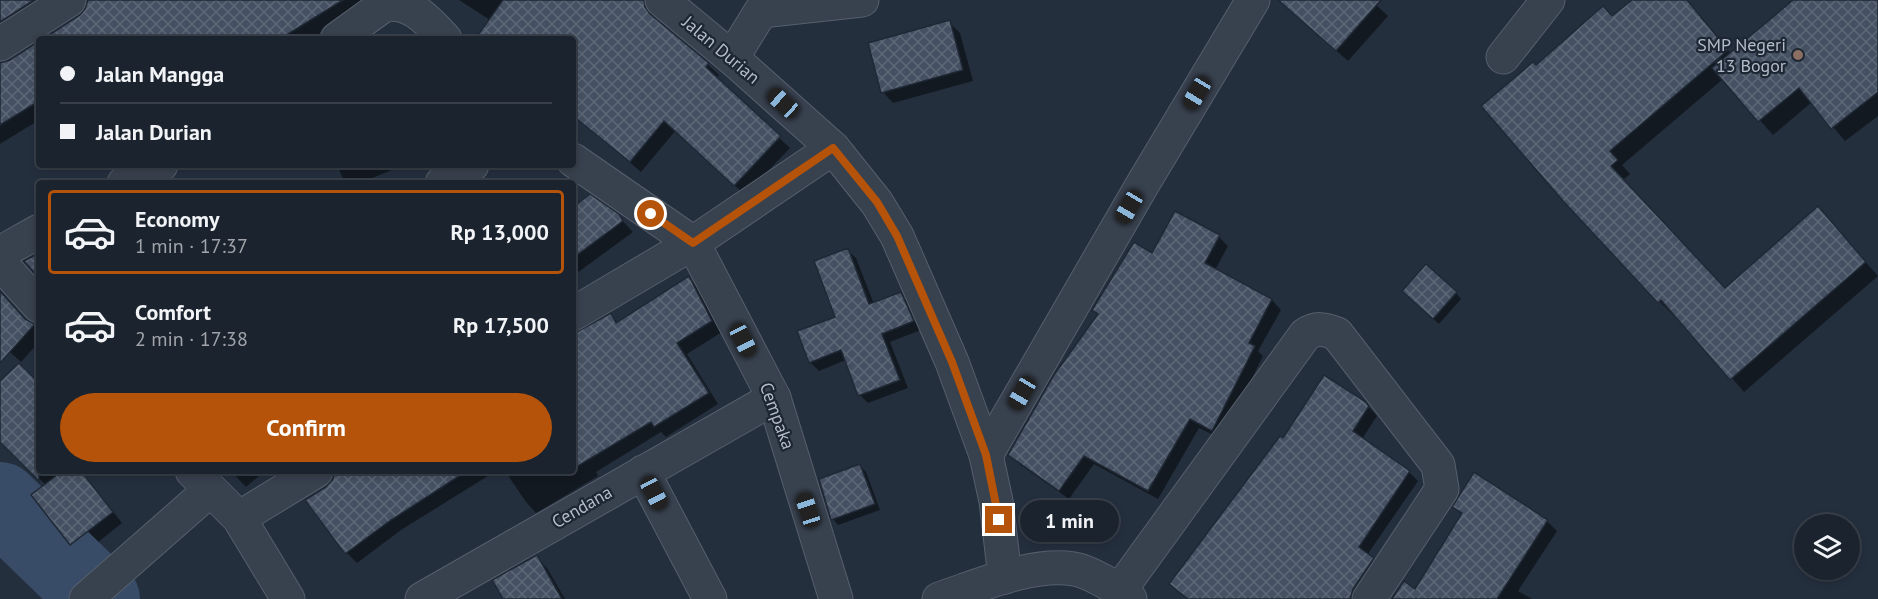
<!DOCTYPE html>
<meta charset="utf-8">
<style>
body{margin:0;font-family:"PT Sans",sans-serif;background:#242b36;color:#f1f3f6;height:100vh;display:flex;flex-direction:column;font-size:22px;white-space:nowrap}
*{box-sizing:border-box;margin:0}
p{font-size:20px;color:#a0a4aa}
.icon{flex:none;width:33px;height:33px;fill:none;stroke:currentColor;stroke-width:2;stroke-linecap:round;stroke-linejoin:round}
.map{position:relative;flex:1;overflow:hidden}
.side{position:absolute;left:36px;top:180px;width:540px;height:294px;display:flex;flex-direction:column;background:#1b232e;border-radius:6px;box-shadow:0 3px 9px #0003,0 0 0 2px #39404a}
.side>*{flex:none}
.guide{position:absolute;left:36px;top:36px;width:540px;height:132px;border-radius:6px;box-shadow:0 3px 9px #0003,0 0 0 2px #39404a;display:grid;align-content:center;height:132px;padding:0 24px;background:#1b232e}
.buttons{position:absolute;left:1794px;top:514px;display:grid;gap:12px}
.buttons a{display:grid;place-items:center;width:66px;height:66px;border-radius:50%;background:#1b232e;box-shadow:0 3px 9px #0003,0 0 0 2px #39404a;font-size:30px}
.end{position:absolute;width:27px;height:27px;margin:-14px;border:8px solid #b45309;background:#fff;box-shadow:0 0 0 3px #fff}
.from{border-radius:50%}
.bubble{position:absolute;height:42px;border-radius:21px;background:#1b232e;box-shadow:0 3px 9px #0003,0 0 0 2px #39404a;font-size:20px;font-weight:600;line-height:42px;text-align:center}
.car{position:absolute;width:18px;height:36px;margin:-18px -9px;border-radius:8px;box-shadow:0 0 4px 2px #0007;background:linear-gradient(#222 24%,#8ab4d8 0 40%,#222 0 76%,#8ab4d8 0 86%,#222 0)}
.guide b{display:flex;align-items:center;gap:21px;height:57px;font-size:22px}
.guide b+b{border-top:2px solid #39404a}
.guide i{width:15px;height:15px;background:#f1f3f6}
ul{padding:10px 0 0;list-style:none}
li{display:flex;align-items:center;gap:18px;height:84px;margin:0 12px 9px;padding:0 12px;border:3px solid transparent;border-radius:6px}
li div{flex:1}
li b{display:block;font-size:22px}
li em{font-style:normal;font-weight:600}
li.current{border-color:#b45309}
li>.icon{width:54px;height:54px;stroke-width:1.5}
.action{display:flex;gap:12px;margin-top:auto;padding:12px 24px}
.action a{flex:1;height:69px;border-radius:36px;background:#b45309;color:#fff;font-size:24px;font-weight:600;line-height:69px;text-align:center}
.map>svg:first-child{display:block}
.shadow{fill:#0007}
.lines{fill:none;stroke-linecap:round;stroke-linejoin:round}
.river{stroke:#394c67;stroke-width:80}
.building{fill:url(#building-cross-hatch);stroke:#1f2835;stroke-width:1.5}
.minor-casing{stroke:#565f6c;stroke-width:35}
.minor{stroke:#38414e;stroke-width:33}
.route{stroke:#b45309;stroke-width:8}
.education-dot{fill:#8d6e63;stroke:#1d2633;stroke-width:2}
.labels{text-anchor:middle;stroke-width:4.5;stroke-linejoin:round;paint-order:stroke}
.poi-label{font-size:18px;fill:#b4bcc9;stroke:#1d2633;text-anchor:end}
.street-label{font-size:18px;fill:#b4bcc9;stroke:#1d2633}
</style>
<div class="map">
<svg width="1878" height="599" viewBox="0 0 1878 599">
<defs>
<pattern id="building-cross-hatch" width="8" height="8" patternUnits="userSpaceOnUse" patternTransform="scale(1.5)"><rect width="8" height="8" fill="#455162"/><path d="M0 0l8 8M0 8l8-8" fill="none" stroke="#5d6877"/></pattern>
</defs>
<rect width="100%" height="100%" fill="#242f3e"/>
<!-- shadow -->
<g class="shadow">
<path d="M 0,0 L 64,0 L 0,41 Z"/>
<path d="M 133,0 L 363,0 L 366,5 L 311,39 L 46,39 Z"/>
<path d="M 459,0 L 649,0 L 655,6 L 654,18 L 657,22 L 708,65 L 719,75 L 716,78 L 790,148 L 745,195 L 676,130 L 641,172 L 574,115 L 573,39 L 495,39 L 490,20 Z"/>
<path d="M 1279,0 L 1371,0 L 1388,16 L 1348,61 Z"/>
<path d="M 1635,0 L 1687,0 L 1731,54 L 1796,0 L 1878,0 L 1878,116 L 1845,141 L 1812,102 L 1773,135 L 1723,79 L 1622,165 L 1630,174 L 1623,180 L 1725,290 L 1818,208 L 1878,276 L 1744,392 L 1675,313 L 1673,315 L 1660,302 L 1565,201 L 1536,67 L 1613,18 Z"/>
<path d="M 949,22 L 960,33 L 973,81 L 893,103 L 883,92 Z"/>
<path d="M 39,43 L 39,120 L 0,144 L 0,64 L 11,61 Z"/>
<path d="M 337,165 L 404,165 L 360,183 L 345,183 Z"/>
<path d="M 573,209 L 618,216 L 633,232 L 573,276 Z"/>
<path d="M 1219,237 L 1228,246 L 1215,270 L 1272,300 L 1281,310 L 1258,351 L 1263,356 L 1222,439 L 1199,428 L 1158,499 L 1094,464 L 1069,499 L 1019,464 L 1010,454 L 1153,255 Z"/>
<path d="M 847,250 L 856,258 L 874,304 L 901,294 L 909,303 L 921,330 L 890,342 L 908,388 L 868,403 L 860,395 L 846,360 L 819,371 L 810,362 L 837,318 Z"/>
<path d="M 689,278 L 699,289 L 722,332 L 687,354 L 718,404 L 666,437 L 661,432 L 596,472 L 598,476 L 536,513 L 526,502 L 505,471 L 573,471 L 573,334 L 610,315 L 619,324 Z"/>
<path d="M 0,292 L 26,321 L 39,330 L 39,342 L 21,362 L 0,343 Z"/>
<path d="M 1456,293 L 1461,299 L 1439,324 L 1409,297 Z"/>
<path d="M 0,383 L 39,385 L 39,471 L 81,471 L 122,523 L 82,555 L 33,496 L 46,485 L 0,440 Z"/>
<path d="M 1365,403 L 1377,416 L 1362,439 L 1409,472 L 1418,481 L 1367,555 L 1381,568 L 1361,599 L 1350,599 L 1347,597 L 1346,599 L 1188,599 L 1171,584 L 1284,440 Z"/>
<path d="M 860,466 L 866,472 L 880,510 L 838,525 L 833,519 Z"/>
<path d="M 231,471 L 265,471 L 246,487 Z"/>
<path d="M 336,471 L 496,471 L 401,530 L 357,563 L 347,553 L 307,500 L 327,488 L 334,480 Z"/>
<path d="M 1474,474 L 1547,521 L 1557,531 L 1518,591 L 1532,599 L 1393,599 L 1416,592 L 1462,515 L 1454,507 Z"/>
<path d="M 536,557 L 547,568 L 565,599 L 505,599 Z"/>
</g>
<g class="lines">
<!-- river -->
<path class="river" d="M 0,502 L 100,599"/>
</g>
<!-- building -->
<g class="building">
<path d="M 0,0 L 34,0 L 0,22 Z"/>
<path d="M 88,0 L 343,0 L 280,39 L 43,39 L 80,15 L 85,9 Z"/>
<path d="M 503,0 L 644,0 L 645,7 L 650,14 L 709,63 L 706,67 L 781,136 L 734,186 L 664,121 L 630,162 L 573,116 L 573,39 L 475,39 Z"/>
<path d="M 1278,0 L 1381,0 L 1336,51 Z"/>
<path d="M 1632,0 L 1687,0 L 1728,50 L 1610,151 L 1618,160 L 1611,166 L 1725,288 L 1818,206 L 1866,262 L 1730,380 L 1661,300 L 1658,303 L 1564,202 L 1481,106 L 1533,62 L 1536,65 L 1603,6 L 1612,16 Z"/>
<path d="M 1793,0 L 1878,0 L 1878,92 L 1831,129 L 1799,88 L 1758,122 L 1712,68 Z"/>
<path d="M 950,20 L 963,70 L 881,93 L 868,43 Z"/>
<path d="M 39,41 L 39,101 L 0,125 L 0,63 L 10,60 Z"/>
<path d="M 590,194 L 619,214 L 623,221 L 573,258 L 573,207 Z"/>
<path d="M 1175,211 L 1220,235 L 1205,263 L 1272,299 L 1249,343 L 1255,346 L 1212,431 L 1190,419 L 1148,491 L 1084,456 L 1059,491 L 1008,455 L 1054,375 L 1098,314 L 1092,310 L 1134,242 L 1152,253 Z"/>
<path d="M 848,248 L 869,304 L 901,292 L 914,321 L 882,334 L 900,380 L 858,396 L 841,350 L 809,363 L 797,331 L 835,317 L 814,261 Z"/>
<path d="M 39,253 L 39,278 L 24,261 Z"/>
<path d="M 1426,264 L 1457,292 L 1433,319 L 1402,291 Z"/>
<path d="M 689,276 L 712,321 L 677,343 L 709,393 L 654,427 L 651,422 L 573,469 L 573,334 L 611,313 L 616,323 Z"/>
<path d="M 0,291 L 25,319 L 35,324 L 0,363 Z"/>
<path d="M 19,363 L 39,383 L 39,481 L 0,442 L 0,381 Z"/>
<path d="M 1324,375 L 1366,402 L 1369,406 L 1353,431 L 1410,471 L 1359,547 L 1374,558 L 1353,589 L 1350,599 L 1188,599 L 1169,584 L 1280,436 L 1283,438 Z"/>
<path d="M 860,464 L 875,504 L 831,520 L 819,479 Z"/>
<path d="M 62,471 L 81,471 L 113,512 L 70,545 L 31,495 Z"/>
<path d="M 335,471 L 467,471 L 391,520 L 345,554 L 305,500 L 326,487 L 333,479 Z"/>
<path d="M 1474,472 L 1548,520 L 1497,599 L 1392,599 L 1404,581 L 1415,589 L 1462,513 L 1452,507 Z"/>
<path d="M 537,555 L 562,599 L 503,599 L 492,580 Z"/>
</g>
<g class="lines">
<defs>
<g id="minor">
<path d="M 662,0 L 732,58 L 833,148 L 877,203 L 897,236 L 952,362 L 986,455 L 996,501 L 1005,577"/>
<path d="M 337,39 L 384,5 C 411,0 428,21 445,39"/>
<path d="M 0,44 L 69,0"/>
<path d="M 1503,57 L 1548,0"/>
<path d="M 732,58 L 761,11 L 862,0"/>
<path d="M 573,160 L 693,243 L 774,398 L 836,599"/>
<path d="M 124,183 L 161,165"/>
<path d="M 442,183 L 472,165"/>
<path d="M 0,253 L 39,231"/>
<path d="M 0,263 L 39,306"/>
<path d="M 573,314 L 693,243 L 833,148"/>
<path d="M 986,455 L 1141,187 L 1253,0"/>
<path d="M 192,471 L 239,518 L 288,599"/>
<path d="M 643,472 L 710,599"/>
<path d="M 239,518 L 316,471"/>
<path d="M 1120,590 L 1305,335 C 1316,327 1325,329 1337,334 L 1438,465 L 1442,489 L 1369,599"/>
<path d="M 86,599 L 210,490"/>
<path d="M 422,599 L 774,398"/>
<path d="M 939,599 C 978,586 1033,562 1074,569 C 1088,571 1120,589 1130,599"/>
</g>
</defs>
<!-- minor casing -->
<use href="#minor" class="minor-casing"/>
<!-- minor -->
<use href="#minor" class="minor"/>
</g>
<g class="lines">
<!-- route -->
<path class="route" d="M 651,214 L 693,243 L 833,148 L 877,202 L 897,236 L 952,362 L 986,455 L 999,520"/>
</g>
<!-- markers -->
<circle class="education-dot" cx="1798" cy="55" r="6"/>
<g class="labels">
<!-- poi labels -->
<g class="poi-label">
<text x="1786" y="51">SMP Negeri<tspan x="1786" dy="21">13 Bogor</tspan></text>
</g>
<!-- street labels -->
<g class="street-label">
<text transform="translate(721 50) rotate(40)" y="6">Jalan Durian</text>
<text transform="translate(777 416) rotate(70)" y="6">Cempaka</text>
<text transform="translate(582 507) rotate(-30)" y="6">Cendana</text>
</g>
</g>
</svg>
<div class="buttons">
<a><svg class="icon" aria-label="layers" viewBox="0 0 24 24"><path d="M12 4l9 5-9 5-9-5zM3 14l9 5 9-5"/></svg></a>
</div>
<i class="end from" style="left:651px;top:214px"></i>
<i class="end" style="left:999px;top:520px"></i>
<div class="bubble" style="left:1020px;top:500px;width:99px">1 min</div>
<i class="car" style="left:1197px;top:93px;rotate:211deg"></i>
<i class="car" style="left:783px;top:103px;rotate:312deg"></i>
<i class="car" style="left:1129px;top:207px;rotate:210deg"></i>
<i class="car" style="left:743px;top:340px;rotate:153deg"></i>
<i class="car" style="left:1022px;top:393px;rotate:210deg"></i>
<i class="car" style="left:654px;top:493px;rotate:152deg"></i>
<i class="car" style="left:808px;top:510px;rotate:342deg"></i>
<div class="guide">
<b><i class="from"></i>Jalan Mangga</b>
<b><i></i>Jalan Durian</b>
</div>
<section class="side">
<ul>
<li class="current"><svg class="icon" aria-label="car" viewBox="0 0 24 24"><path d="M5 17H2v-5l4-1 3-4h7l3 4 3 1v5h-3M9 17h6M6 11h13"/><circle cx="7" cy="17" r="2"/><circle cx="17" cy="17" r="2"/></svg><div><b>Economy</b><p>1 min · 17:37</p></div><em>Rp 13,000</em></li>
<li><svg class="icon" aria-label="car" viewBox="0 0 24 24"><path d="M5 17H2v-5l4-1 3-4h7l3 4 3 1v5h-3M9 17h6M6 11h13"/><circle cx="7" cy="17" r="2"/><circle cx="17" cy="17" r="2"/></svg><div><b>Comfort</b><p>2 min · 17:38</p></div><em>Rp 17,500</em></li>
</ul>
<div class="action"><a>Confirm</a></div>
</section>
</div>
